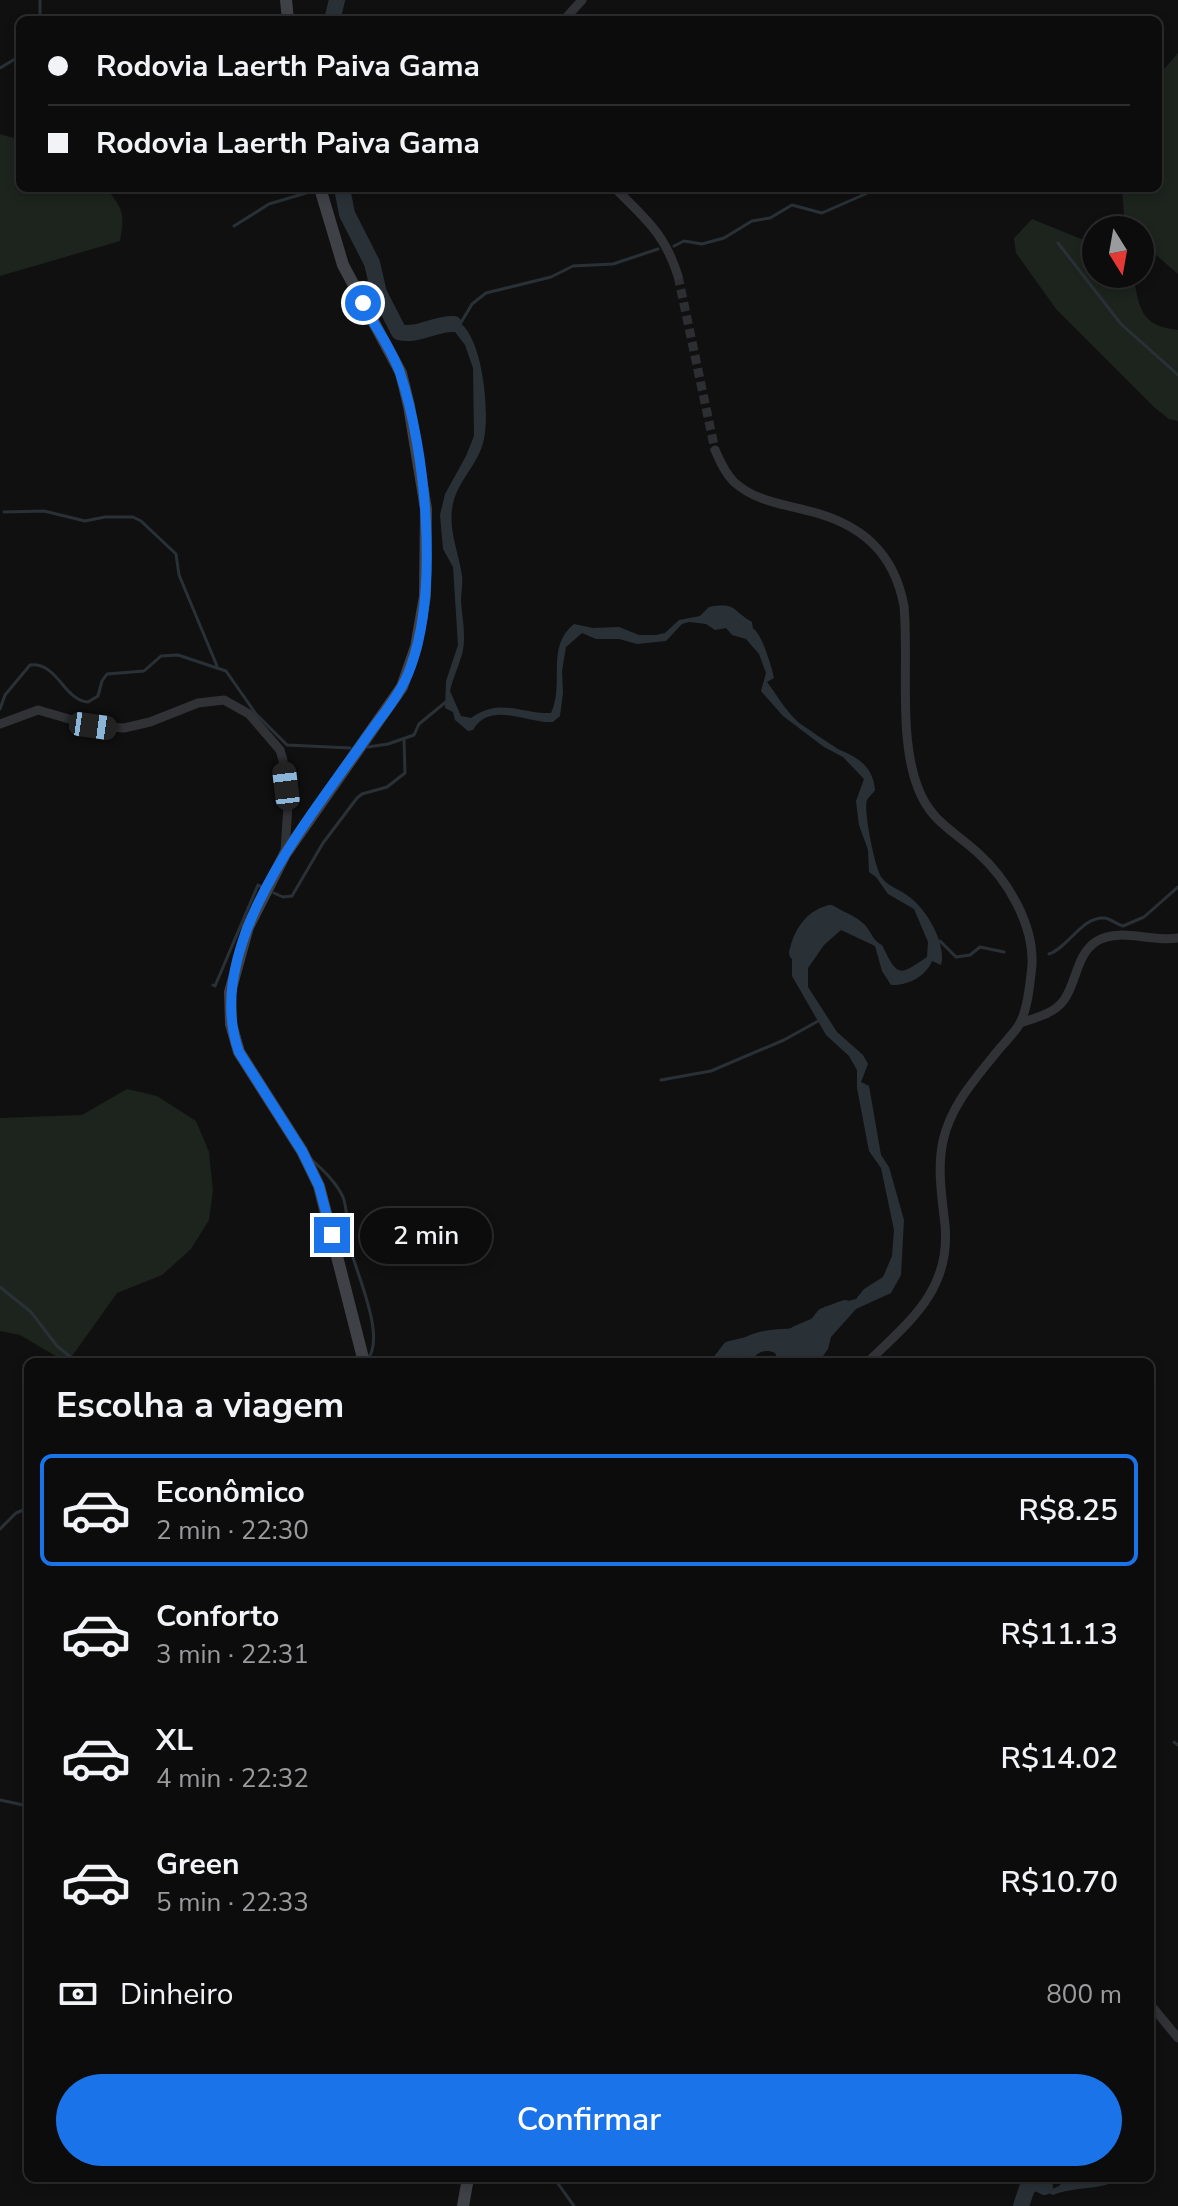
<!DOCTYPE html>
<html lang="pt">
<meta charset="utf-8">
<style>
body{margin:0;font-family:"Nunito Sans",sans-serif;background:#151516;color:#f1f3f6;height:100vh;display:flex;flex-direction:column;font-size:30px;white-space:nowrap}
*{box-sizing:border-box;margin:0}
p{font-size:26px;color:#9a9b9d}
.icon{flex:none;width:44px;height:44px;fill:none;stroke:currentColor;stroke-width:2;stroke-linecap:round;stroke-linejoin:round}
.map{position:relative;flex:1;overflow:hidden}
.sheet{position:absolute;left:24px;top:1358px;width:1130px;height:824px;display:flex;flex-direction:column;background:#0c0c0d;border-radius:12px;box-shadow:0 4px 12px #0003,0 0 0 2px #2c2c2e}
.sheet>*{flex:none}
.hud{position:absolute;left:16px;top:16px;width:1146px;height:176px;border-radius:12px;box-shadow:0 4px 12px #0003,0 0 0 2px #2c2c2e;display:grid;align-content:center;height:176px;padding:0 32px;background:#0c0c0d}
.needle{width:52px;rotate:169deg}
.buttons{position:absolute;left:1082px;top:216px;display:grid;gap:16px}
.buttons a{display:grid;place-items:center;width:72px;height:72px;border-radius:50%;background:#0c0c0d;box-shadow:0 4px 12px #0003,0 0 0 2px #2c2c2e;font-size:40px}
.end{position:absolute;width:36px;height:36px;margin:-18px;border:10px solid #1a73e8;background:#fff;box-shadow:0 0 0 4px #fff}
.from{border-radius:50%}
.bubble{position:absolute;height:56px;border-radius:28px;background:#0c0c0d;box-shadow:0 4px 12px #0003,0 0 0 2px #2c2c2e;font-size:26px;font-weight:600;line-height:56px;text-align:center}
.car{position:absolute;width:24px;height:48px;margin:-24px -12px;border-radius:10px;box-shadow:0 0 6px 2px #0007;background:linear-gradient(#222 24%,#8ab4d8 0 40%,#222 0 76%,#8ab4d8 0 86%,#222 0)}
.hud b{display:flex;align-items:center;gap:28px;height:76px;font-size:30px}
.hud b+b{border-top:2px solid #2c2c2e}
.hud i{width:20px;height:20px;background:#f1f3f6}
ul{padding:0;list-style:none}
li{display:flex;align-items:center;gap:24px;height:112px;margin:0 16px 12px;padding:0 16px;border:4px solid transparent;border-radius:12px}
li div{flex:1}
li b{display:block;font-size:30px}
li em{font-style:normal;font-weight:600}
li.on{border-color:#1a73e8}
li>.icon{width:72px;height:72px;stroke-width:1.5}
h2{padding:0 32px;font-size:36px;line-height:96px}
.pay{display:flex;align-items:center;gap:20px;height:88px;padding:0 32px;font-size:30px}
.pay p{margin-inline-start:auto}
.cta{display:flex;gap:16px;margin-top:auto;padding:16px 32px}
.cta a{flex:1;height:92px;border-radius:48px;background:#1a73e8;color:#fff;font-size:32px;font-weight:600;line-height:92px;text-align:center}
.map>svg:first-child{display:block}
.green{fill:#1c241d}
.water{fill:#293137}
.lines{fill:none;stroke-linecap:round;stroke-linejoin:round}
.stream{stroke:#293137;stroke-width:3}
.river{stroke:#293137;stroke-width:16}
.street-tunnel{stroke:#2d2e31;stroke-width:9;stroke-dasharray:9 4.5;stroke-linecap:butt}
.street{stroke:#313236;stroke-width:9}
.secondary{stroke:#3f4146;stroke-width:12}
.route{stroke:#1a73e8;stroke-width:10}
</style>
<div class="map">
<svg width="1178" height="2206" viewBox="0 0 1178 2206">
<rect width="100%" height="100%" fill="#101011"/>
<!-- green -->
<g class="green">
<path d="M 1178,53 L 1178,274 L 1140,241 L 1140,230 L 1125,230 L 1122,188 L 1158,188 L 1158,76 Z"/>
<path d="M 0,134 L 20,140 L 20,188 L 106,188 C 123,209 125,213 120,241 L 0,276 Z"/>
<path d="M 1032,219 L 1096,245 L 1096,274 L 1133,274 C 1139,307 1140,326 1178,330 L 1178,421 L 1169,419 L 1155,408 L 1056,309 L 1016,253 L 1014,238 Z"/>
<path d="M 127,1089 L 157,1096 L 196,1121 L 209,1152 L 213,1191 L 209,1220 L 191,1249 L 162,1275 L 117,1293 L 70,1359 L 59,1358 L 20,1335 L 0,1331 L 0,1118 L 82,1115 Z"/>
</g>
<!-- water -->
<g class="water">
<path d="M 453,319 C 483,327 491,417 483,443 C 476,468 455,483 452,509 C 449,532 459,554 462,576 C 463,584 461,593 461,601 C 462,617 466,634 463,650 C 460,664 453,677 450,691 L 461,716 L 471,718 C 500,697 521,714 551,713 C 565,684 545,647 574,624 L 593,628 L 619,627 L 639,635 L 656,635 L 665,633 L 679,620 L 700,616 L 709,607 C 737,602 732,611 752,622 C 754,635 751,623 758,634 C 763,640 773,670 774,678 L 767,682 C 777,695 785,710 798,722 C 803,726 836,748 840,750 C 859,758 873,767 875,790 C 874,792 868,798 867,800 C 863,809 875,870 882,878 C 889,887 899,889 908,896 C 926,908 947,944 941,965 L 932,961 C 926,976 908,986 891,985 L 882,971 L 875,946 L 841,930 L 824,945 L 808,968 L 808,987 L 837,1032 L 863,1055 L 868,1064 L 861,1082 L 869,1086 L 881,1155 L 889,1167 L 904,1220 L 901,1275 L 891,1293 L 856,1309 L 831,1337 L 828,1349 L 823,1356 L 812,1362 L 779,1362 L 775,1353 C 764,1348 757,1353 749,1362 L 719,1362 C 727,1355 732,1346 742,1339 C 767,1324 799,1332 826,1324 L 830,1318 L 824,1307 L 856,1299 L 864,1289 L 883,1277 L 892,1256 L 894,1230 L 881,1168 L 869,1151 L 857,1088 L 857,1070 L 849,1056 L 826,1035 L 792,976 L 792,957 L 797,944 L 813,927 L 822,922 L 829,908 C 841,909 856,916 865,925 C 872,933 873,941 882,945 C 898,978 899,976 927,957 L 928,942 L 914,909 L 888,894 L 876,877 L 869,872 L 868,850 L 859,825 L 856,801 L 864,779 L 843,757 L 824,747 L 783,716 L 761,691 L 766,673 L 759,654 L 746,639 L 732,635 L 726,628 L 715,630 L 706,624 L 689,622 L 682,624 L 666,641 L 637,644 L 619,639 L 596,639 L 582,633 L 566,647 L 562,671 L 563,693 L 560,716 L 553,722 C 528,724 490,700 473,730 L 468,731 L 455,720 L 453,712 L 445,708 L 446,681 L 458,645 L 453,567 L 443,549 L 440,515 L 445,494 L 466,456 L 474,436 L 473,368 L 465,345 L 452,328 L 435,330 L 436,322 Z"/>
<path d="M 1037,2178 L 1052,2189 L 1059,2186 L 1067,2178 L 1120,2178 C 1103,2191 1073,2186 1053,2195 L 1040,2189 L 1036,2191 L 1029,2187 L 1028,2182 Z"/>
</g>
<g class="lines">
<!-- stream -->
<g class="stream">
<path d="M 40,20 L 40,0"/>
<path d="M 0,68 L 20,56"/>
<path d="M 234,226 L 269,204 L 316,190"/>
<path d="M 1058,243 L 1121,324 L 1178,375"/>
<path d="M 674,246 L 684,241 L 702,244 L 724,238 L 752,221 L 770,218 L 792,205 L 822,213 L 879,188"/>
<path d="M 459,326 L 472,304 L 486,293 L 551,277 L 573,266 L 613,264 L 658,249"/>
<path d="M 4,512 L 44,511 L 85,521 L 105,517 L 133,517 L 141,521 L 176,554 L 179,575 L 217,666"/>
<path d="M 0,709 L 5,695 L 30,665 C 58,662 63,700 88,702 L 98,696 L 102,681 L 107,674 L 144,671 L 161,656 L 178,655 L 226,671 L 256,714 L 287,745 L 350,748"/>
<path d="M 368,747 L 388,744 L 414,735 L 419,724 L 447,701"/>
<path d="M 274,893 L 283,897 L 292,896 L 323,843 L 357,798 L 362,794 L 387,787 L 405,773 L 404,739"/>
<path d="M 940,941 L 956,957 L 970,955 L 980,947 L 1004,952"/>
<path d="M 1049,954 C 1069,947 1082,916 1105,918 C 1111,919 1116,924 1123,926 L 1144,917 L 1178,887"/>
<path d="M 213,985 L 215,986 L 258,885 L 260,886"/>
<path d="M 661,1080 L 711,1071 L 784,1040 L 820,1020"/>
<path d="M 311,1159 C 323,1170 336,1182 343,1197 C 349,1214 346,1230 350,1247 C 356,1273 388,1340 366,1361"/>
<path d="M 0,1287 L 31,1312 L 57,1346 L 77,1362"/>
<path d="M 0,1529 L 16,1513 L 28,1508"/>
<path d="M 1174,1742 L 1178,1745"/>
<path d="M 0,1800 L 28,1806"/>
<path d="M 554,2178 L 574,2206"/>
</g>
<!-- river -->
<g class="river">
<path d="M 332,20 L 337,0"/>
<path d="M 342,188 L 347,214 L 372,263 L 379,293 L 399,332 C 417,337 435,323 454,324"/>
<path d="M 797,953 C 801,934 811,918 830,913 L 844,921"/>
<path d="M 796,1334 L 817,1325 L 824,1316 L 845,1308"/>
<path d="M 720,1362 L 730,1349 L 751,1344"/>
<path d="M 1021,2206 L 1027,2188 L 1035,2182 L 1045,2187"/>
</g>
<!-- street-tunnel -->
<path class="street-tunnel" d="M 678,276 L 715,450"/>
<!-- street -->
<g class="street">
<path d="M 564,20 L 582,0"/>
<path d="M 615,188 C 645,219 664,232 678,276"/>
<path d="M 715,450 C 720,461 725,473 734,482 C 755,501 782,504 809,511 C 861,524 894,552 904,606 C 909,662 898,737 918,788 C 931,822 953,830 978,853 C 1008,880 1034,925 1032,965 C 1030,983 1028,1009 1019,1025 C 1014,1033 1006,1041 1000,1048 C 977,1077 951,1104 943,1141 C 937,1168 942,1198 945,1225 C 951,1290 910,1321 868,1362"/>
<path d="M 0,724 L 38,710 L 93,726 L 124,728 L 150,722 L 198,703 L 224,700 L 249,714 L 280,750 L 283,760 L 288,805 L 285,851"/>
<path d="M 1020,1023 C 1035,1018 1054,1014 1064,1000 C 1077,982 1076,954 1097,941 C 1120,927 1153,943 1178,938"/>
<path d="M 1150,2004 L 1178,2038"/>
</g>
<!-- secondary -->
<g class="secondary">
<path d="M 286,0 L 288,20"/>
<path d="M 320,188 L 343,265 L 401,373 L 409,406 L 426,509 L 425,596 L 416,647 L 402,687 L 285,854 L 248,927 L 230,992 L 231,1024 L 239,1052 L 302,1151 L 319,1186 L 364,1362"/>
<path d="M 463,2206 L 468,2178"/>
</g>
</g>
<g class="lines">
<!-- route -->
<path class="route" d="M 332,1235 L 319,1186 L 302,1151 L 239,1052 C 201,947 309,819 366,738 C 382,715 402,693 411,666 C 439,589 426,450 400,373 C 392,349 374,326 363,303"/>
</g>
</svg>
<div class="buttons">
<a><svg class="needle" viewBox="-14 -14 28 28"><path d="M0-13l5 13h-10z" fill="#e53935"/><path d="M0 13l5-13h-10z" fill="#9a9b9d"/></svg></a>
</div>
<i class="end from" style="left:363px;top:303px"></i>
<i class="end" style="left:332px;top:1235px"></i>
<div class="bubble" style="left:360px;top:1208px;width:132px">2 min</div>
<i class="car" style="left:93px;top:726px;rotate:98deg"></i>
<i class="car" style="left:286px;top:786px;rotate:353deg"></i>
<div class="hud">
<b><i class="from"></i>Rodovia Laerth Paiva Gama</b>
<b><i></i>Rodovia Laerth Paiva Gama</b>
</div>
<section class="sheet">
<h2>Escolha a viagem</h2>
<ul>
<li class="on"><svg class="icon" aria-label="car" viewBox="0 0 24 24"><path d="M5 17H2v-5l4-1 3-4h7l3 4 3 1v5h-3M9 17h6M6 11h13"/><circle cx="7" cy="17" r="2"/><circle cx="17" cy="17" r="2"/></svg><div><b>Econômico</b><p>2 min · 22:30</p></div><em>R$8.25</em></li>
<li><svg class="icon" aria-label="car" viewBox="0 0 24 24"><path d="M5 17H2v-5l4-1 3-4h7l3 4 3 1v5h-3M9 17h6M6 11h13"/><circle cx="7" cy="17" r="2"/><circle cx="17" cy="17" r="2"/></svg><div><b>Conforto</b><p>3 min · 22:31</p></div><em>R$11.13</em></li>
<li><svg class="icon" aria-label="car" viewBox="0 0 24 24"><path d="M5 17H2v-5l4-1 3-4h7l3 4 3 1v5h-3M9 17h6M6 11h13"/><circle cx="7" cy="17" r="2"/><circle cx="17" cy="17" r="2"/></svg><div><b>XL</b><p>4 min · 22:32</p></div><em>R$14.02</em></li>
<li><svg class="icon" aria-label="car" viewBox="0 0 24 24"><path d="M5 17H2v-5l4-1 3-4h7l3 4 3 1v5h-3M9 17h6M6 11h13"/><circle cx="7" cy="17" r="2"/><circle cx="17" cy="17" r="2"/></svg><div><b>Green</b><p>5 min · 22:33</p></div><em>R$10.70</em></li>
</ul>
<div class="pay"><svg class="icon" aria-label="cash" viewBox="0 0 24 24"><path d="M3 7h18v10H3z"/><circle cx="12" cy="12" r="2"/></svg>Dinheiro<p>800 m</p></div>
<div class="cta"><a>Confirmar</a></div>
</section>
</div>
